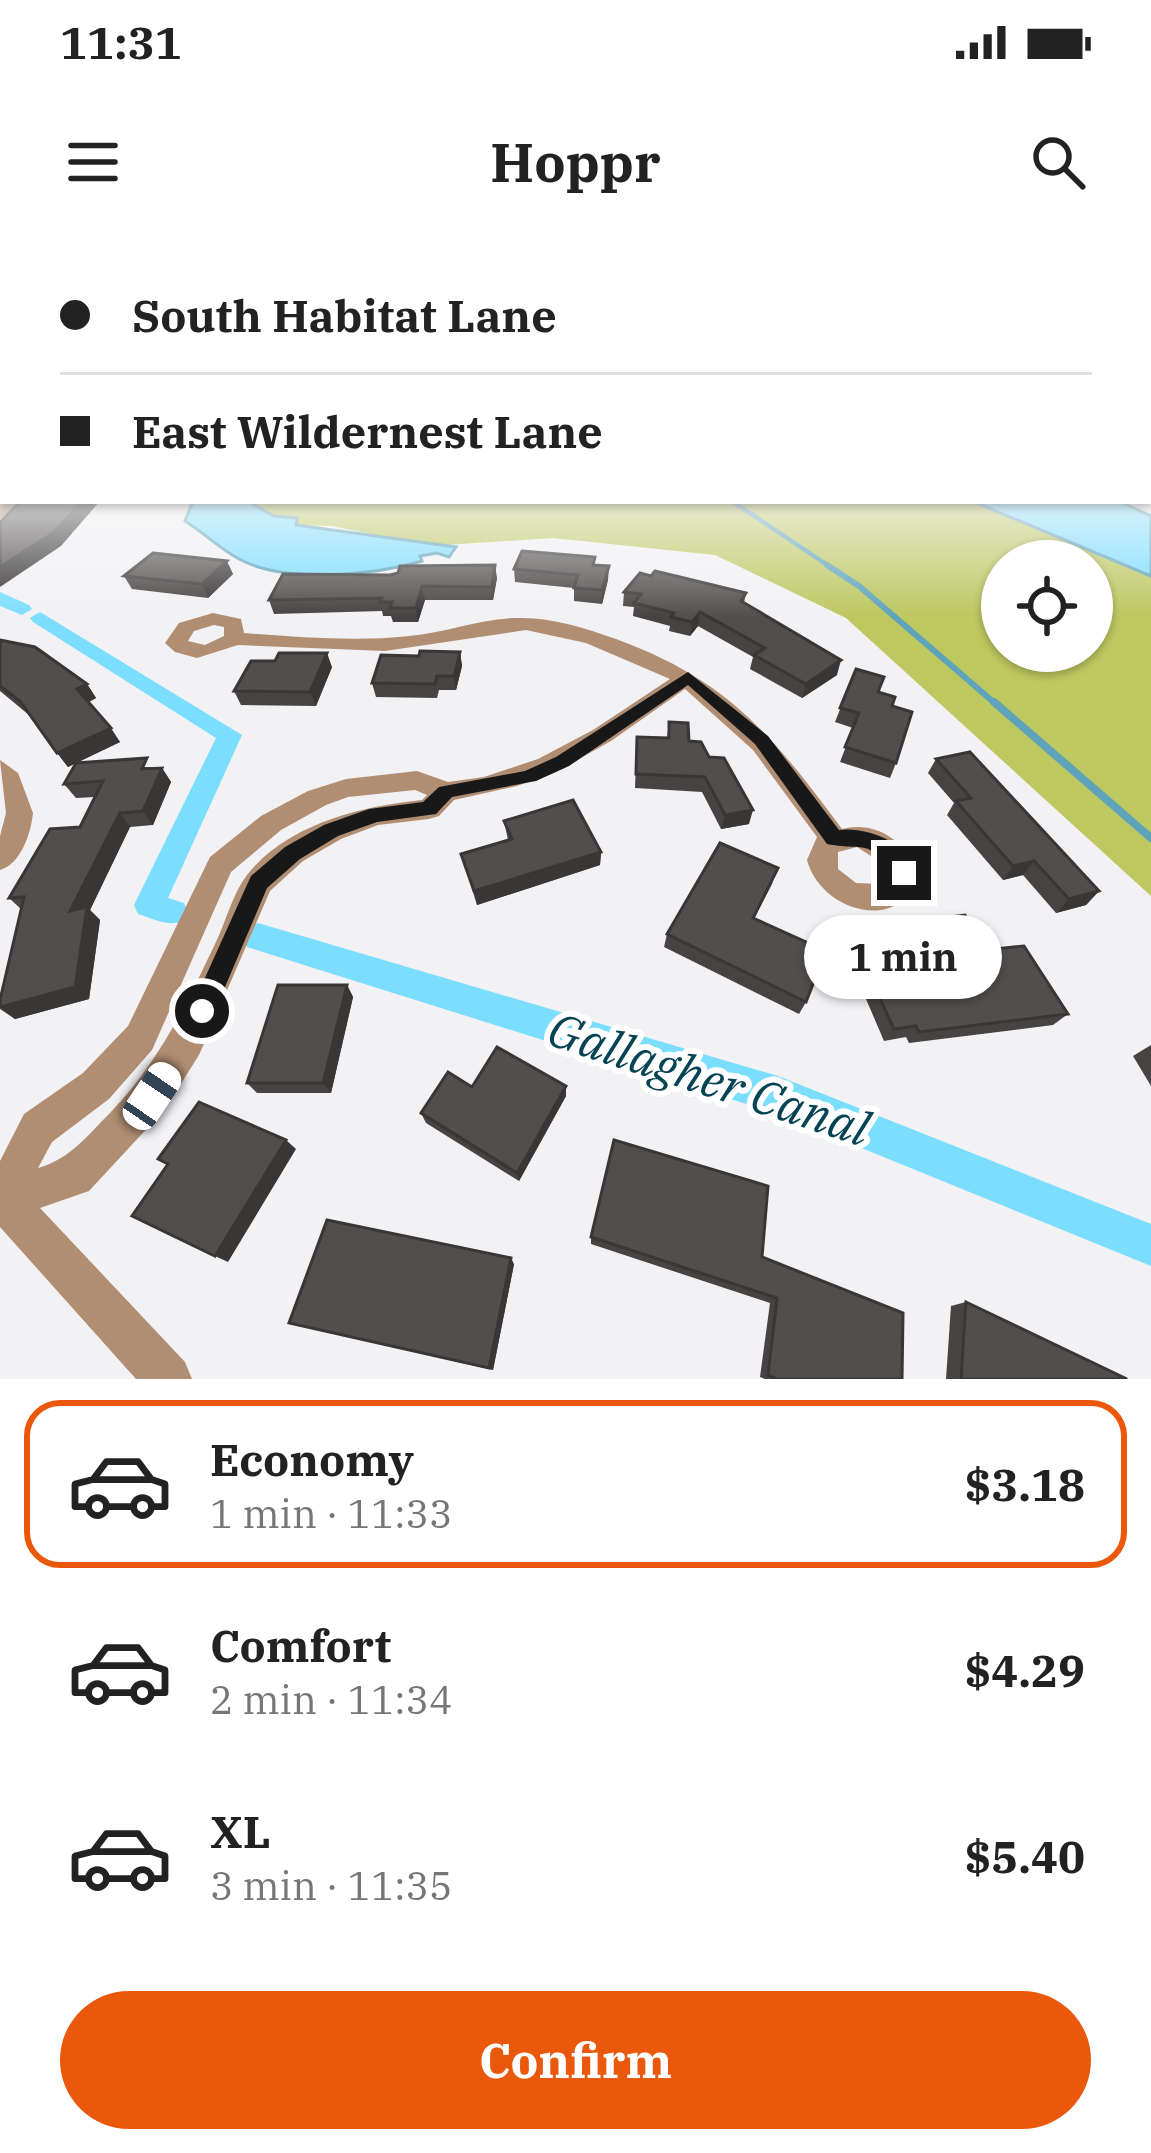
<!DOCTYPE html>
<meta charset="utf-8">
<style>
body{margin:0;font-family:"IBM Plex Serif",serif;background:#f6f6f6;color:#222;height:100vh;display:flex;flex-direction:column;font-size:45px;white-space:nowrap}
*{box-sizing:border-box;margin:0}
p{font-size:39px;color:#767676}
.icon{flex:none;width:66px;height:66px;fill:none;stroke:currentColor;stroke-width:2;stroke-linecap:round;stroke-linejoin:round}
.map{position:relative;height:1139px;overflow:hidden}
.sheet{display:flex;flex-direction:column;background:#fff;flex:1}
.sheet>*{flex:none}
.hud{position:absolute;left:0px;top:0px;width:1152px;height:264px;box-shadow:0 3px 9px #0004;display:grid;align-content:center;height:264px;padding:0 60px;background:#fff}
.buttons{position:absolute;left:981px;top:300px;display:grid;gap:24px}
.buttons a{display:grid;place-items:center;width:132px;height:132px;border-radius:50%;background:#fff;box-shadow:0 3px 9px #0004;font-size:60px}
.end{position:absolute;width:54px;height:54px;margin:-27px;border:15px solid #181819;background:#fff;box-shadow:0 0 0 6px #fff}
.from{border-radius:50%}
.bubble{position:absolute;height:84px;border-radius:42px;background:#fff;box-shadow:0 3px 9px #0004;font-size:39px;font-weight:700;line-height:84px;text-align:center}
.car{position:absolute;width:36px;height:72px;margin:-36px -18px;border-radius:15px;box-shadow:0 0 9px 3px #0007;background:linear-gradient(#fff 24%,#345 0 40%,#fff 0 76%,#345 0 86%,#fff 0)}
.hud b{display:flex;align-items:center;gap:42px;height:114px;font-size:45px}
.hud b+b{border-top:3px solid #e0e0e0}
.hud i{width:30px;height:30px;background:#222}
ul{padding:21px 0 0;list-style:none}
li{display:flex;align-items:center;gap:36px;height:168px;margin:0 24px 18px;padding:0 36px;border:6px solid transparent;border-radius:36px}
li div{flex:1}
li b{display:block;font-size:45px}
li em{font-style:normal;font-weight:700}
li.current{border-color:#ea580c}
li>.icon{width:108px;height:108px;stroke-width:1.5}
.action{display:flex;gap:24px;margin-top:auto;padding:24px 60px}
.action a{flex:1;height:138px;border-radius:72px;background:#ea580c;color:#fff;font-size:48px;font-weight:700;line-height:138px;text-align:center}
.status{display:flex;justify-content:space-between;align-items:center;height:84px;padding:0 60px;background:#fff;direction:ltr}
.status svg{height:33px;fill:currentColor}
header{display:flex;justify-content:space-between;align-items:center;height:156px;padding:0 60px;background:#fff;font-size:54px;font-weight:700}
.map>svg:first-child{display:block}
.forest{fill:#bdc860;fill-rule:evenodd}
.water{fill:#7cdeff;stroke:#5ea3ba;stroke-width:3}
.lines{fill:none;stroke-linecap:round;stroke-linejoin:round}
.stream-far2{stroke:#5ea3ba;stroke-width:4.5}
.stream-far1{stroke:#5ea3ba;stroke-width:6}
.stream{stroke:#5ea3ba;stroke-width:8}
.canal{fill:#7cdeff;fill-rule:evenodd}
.minor{fill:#b18e72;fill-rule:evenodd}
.wall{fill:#474342}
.shaded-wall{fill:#393736}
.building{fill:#524e4d;stroke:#393736;stroke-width:3}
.route{fill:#181819}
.labels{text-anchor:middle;stroke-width:12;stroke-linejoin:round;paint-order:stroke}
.near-water-label{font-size:48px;font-style:italic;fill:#064454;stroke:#fff}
</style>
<div class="status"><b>11:31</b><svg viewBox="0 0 49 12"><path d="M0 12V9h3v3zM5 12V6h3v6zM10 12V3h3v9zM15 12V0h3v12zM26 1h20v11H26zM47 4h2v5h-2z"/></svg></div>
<header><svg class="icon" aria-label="menu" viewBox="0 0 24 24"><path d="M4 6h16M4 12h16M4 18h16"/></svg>Hoppr<svg class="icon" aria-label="search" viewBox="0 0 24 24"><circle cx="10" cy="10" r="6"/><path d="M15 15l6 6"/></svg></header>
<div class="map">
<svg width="1151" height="1139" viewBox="0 0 1151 1139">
<rect width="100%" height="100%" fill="#f2f1f4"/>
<!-- forest -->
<path class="forest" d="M 247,261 L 972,261 L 1128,325 L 1151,336 L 1151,656 L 846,378 L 715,315 L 553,298 L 430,306 L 332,286 L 295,285 L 297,279 L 269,274 ZM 1002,321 L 1092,321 L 1092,411 L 1002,411 Z"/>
<!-- water -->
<g class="water">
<path d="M 193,261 L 247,261 L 274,276 L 297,278 L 296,285 L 456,307 L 449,317 L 437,313 L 420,316 L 422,321 C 375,335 285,344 239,319 C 219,308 204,293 185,281 Z"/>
<path d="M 972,261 L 1119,261 L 1151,276 L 1151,336 Z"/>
</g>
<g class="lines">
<!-- stream-far2 -->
<path class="stream-far2" d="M 732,261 L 832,328"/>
<!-- stream-far1 -->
<path class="stream-far1" d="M 827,325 L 859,346 L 997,465"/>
<!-- stream -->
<path class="stream" d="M 994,462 L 1151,598"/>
<!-- canal -->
<g class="canal">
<path d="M 0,352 L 29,365 L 32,369 L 22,375 L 0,366 Z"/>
<path d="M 40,372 L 242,495 L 168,658 L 184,663 L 188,672 L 184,681 C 168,687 154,679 138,674 L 134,665 L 216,498 L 33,382 L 30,378 Z"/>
<path d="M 258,683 L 778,836 L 1151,984 L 1151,1026 L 778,874 L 247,707 L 242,697 L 247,687 Z"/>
</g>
<!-- minor -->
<g class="minor">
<path d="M 4,261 L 21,261 L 0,279 L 0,265 Z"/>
<path d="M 213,373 L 241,379 L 244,393 C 299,397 354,402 409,396 C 446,393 481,378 518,378 C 551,377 585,388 616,399 C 728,440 772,495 842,589 C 878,579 915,606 917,643 C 891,694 819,667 807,620 L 817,597 L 753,510 L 685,449 L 611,501 L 556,532 L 517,546 L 454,560 L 439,576 L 429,579 L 378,585 L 341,599 L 303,621 L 270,651 L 199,815 L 165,869 L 89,951 L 40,968 L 185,1122 L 192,1139 L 136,1139 L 0,987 L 0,921 L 24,874 L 83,833 L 128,786 L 210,617 L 261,576 L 308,551 L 346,539 L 417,531 L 448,542 L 484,537 L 538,519 L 593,490 L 670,439 L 586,403 L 526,390 L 385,411 L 238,405 L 197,418 L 175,412 L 165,403 L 179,383 ZM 214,385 L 224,387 L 224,396 L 205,405 L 188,401 L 194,391 ZM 415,550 L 427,555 L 422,560 C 362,566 287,584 247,635 C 233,653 226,681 216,702 C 186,765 159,822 110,873 C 87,896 70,919 38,928 L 52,902 L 109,859 L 152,810 L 231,632 L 281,590 L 326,565 L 348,557 ZM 857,607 L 885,625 L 887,638 L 881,644 L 856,643 L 838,629 L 838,612 Z"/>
<path d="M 0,520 L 18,533 L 33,573 C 31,593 21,624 0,630 L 0,596 L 6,573 Z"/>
</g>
</g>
<!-- wall -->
<g class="wall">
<path d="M 595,317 L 595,325 L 608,340 L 602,364 L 574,361 L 574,348 L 515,342 L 514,329 Z"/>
<path d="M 233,334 L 208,358 L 132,349 L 124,336 Z"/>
<path d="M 497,338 L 493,360 L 425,360 L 418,382 L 393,382 L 391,376 L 383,376 L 382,371 L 274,374 L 269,360 Z"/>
<path d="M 624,352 L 746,353 L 744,363 L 837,435 L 802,458 L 750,429 L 753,417 L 698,386 L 690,396 L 669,391 L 670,386 L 633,376 L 634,367 L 623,366 Z"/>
<path d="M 0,400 L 87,444 L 96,458 L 89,462 L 120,502 L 76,523 L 162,528 L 171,542 L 153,585 L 130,587 L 90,670 L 100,680 L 89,759 L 15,779 L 0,769 L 21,669 L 9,658 L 80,587 L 95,557 L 76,558 L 64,544 L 76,523 L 68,527 L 29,475 L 0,451 Z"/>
<path d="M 460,412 L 462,426 L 456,450 L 439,450 L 437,458 L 376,457 L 372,443 L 419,416 Z"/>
<path d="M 275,421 L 332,427 L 316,466 L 241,465 L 234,451 Z"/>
<path d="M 856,429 L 892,466 L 896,523 L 890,538 L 840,522 L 853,488 L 835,482 Z"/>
<path d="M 669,482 L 689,501 L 749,584 L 721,589 L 702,552 L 635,548 L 637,497 L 667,498 Z"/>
<path d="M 936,519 L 1099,651 L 1086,665 L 1056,673 L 1023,635 L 1003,640 L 947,575 L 954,563 L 928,533 Z"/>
<path d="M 504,581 L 601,612 L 600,625 L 477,665 L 461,614 L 508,600 Z"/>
<path d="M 773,642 L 754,679 L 806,762 L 799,774 L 664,707 L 667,694 Z"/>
<path d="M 927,680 L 986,710 L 1068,774 L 1053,785 L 909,803 L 906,797 L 884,801 L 863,752 L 871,739 L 914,734 L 911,728 L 920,715 L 929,714 L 918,693 Z"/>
<path d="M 347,745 L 353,757 L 331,853 L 257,853 L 247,843 Z"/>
<path d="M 1151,805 L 1151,846 L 1133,816 Z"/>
<path d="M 566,846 L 566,856 L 519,941 L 426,883 L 421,873 Z"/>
<path d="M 591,997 L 762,1017 L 902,1139 L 765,1139 L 760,1137 L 770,1063 L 591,1004 Z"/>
<path d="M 514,1024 L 493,1130 L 289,1083 Z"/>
<path d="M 966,1062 L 1127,1139 L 946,1139 L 951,1066 Z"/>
</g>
<!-- shaded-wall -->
<g class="shaded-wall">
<path d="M 3,230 L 3,247 L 0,249 L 0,232 Z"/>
<path d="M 83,261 L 100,261 L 61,306 L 0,347 L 0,327 Z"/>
<path d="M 227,321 L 233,334 L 208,358 L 202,344 Z"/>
<path d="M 495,325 L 497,338 L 493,360 L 492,347 Z"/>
<path d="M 609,326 L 608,340 L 602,364 L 602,350 Z"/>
<path d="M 422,346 L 425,360 L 418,382 L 416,368 Z"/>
<path d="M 700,372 L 698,386 L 690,396 L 692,382 Z"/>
<path d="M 460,412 L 462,426 L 456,450 L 454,436 Z"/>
<path d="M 327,413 L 332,427 L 316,466 L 310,452 Z"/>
<path d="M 841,420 L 837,435 L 802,458 L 806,444 Z"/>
<path d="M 87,444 L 96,458 L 87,463 L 77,449 Z"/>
<path d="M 111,488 L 120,502 L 68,527 L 57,513 Z"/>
<path d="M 162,528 L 171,542 L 153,585 L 143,571 Z"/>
<path d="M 753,570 L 749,584 L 721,589 L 725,575 Z"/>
<path d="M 120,573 L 130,587 L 90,670 L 100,680 L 89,759 L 15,779 L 0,767 L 70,671 Z"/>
<path d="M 601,612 L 600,625 L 477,665 L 474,651 Z"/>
<path d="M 1034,621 L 1023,635 L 1003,640 L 1013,626 Z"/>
<path d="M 1099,651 L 1086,665 L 1056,673 L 1069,659 Z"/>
<path d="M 347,745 L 353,757 L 331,853 L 323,843 Z"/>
<path d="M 566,846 L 566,856 L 519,941 L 517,933 Z"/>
<path d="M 286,900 L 296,909 L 228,1022 L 215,1016 Z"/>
<path d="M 511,1018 L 514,1024 L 493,1130 L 489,1128 Z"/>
</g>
<!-- building -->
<g class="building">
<path d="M 21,261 L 83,261 L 53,293 L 0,327 L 0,282 Z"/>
<path d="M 522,311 L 595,317 L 593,325 L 609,326 L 602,350 L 574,348 L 578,335 L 514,329 Z"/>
<path d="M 153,313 L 227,321 L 202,344 L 124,336 Z"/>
<path d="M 495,325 L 492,347 L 422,346 L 416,368 L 390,368 L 392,362 L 380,362 L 382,358 L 269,360 L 283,334 L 390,335 L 398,333 L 400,326 Z"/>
<path d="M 655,331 L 746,353 L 741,361 L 841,420 L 806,444 L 754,415 L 765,408 L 700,372 L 692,382 L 671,377 L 674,373 L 634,363 L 641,354 L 624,352 L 640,333 L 651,336 Z"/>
<path d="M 0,400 L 35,407 L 87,444 L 77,449 L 111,488 L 57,513 L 20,461 L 0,446 Z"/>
<path d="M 420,411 L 460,412 L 454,436 L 437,436 L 435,444 L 372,443 L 381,415 L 419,416 Z"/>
<path d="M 279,413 L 327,413 L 310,452 L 234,451 L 251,421 L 275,421 Z"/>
<path d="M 856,429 L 884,437 L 878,452 L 895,457 L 892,466 L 912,472 L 896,523 L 845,507 L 859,473 L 840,468 Z"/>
<path d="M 669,482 L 688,483 L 689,501 L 701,502 L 709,517 L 724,518 L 753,570 L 725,575 L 705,537 L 636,534 L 637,497 L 669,498 Z"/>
<path d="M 970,512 L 1099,651 L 1069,659 L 1034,621 L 1013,626 L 956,561 L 971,558 L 936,519 Z"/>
<path d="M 147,518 L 142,529 L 162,528 L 143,571 L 120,573 L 70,671 L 87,667 L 75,747 L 0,767 L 0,760 L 24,657 L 9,658 L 50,589 L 80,587 L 103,541 L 64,544 L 76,523 Z"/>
<path d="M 573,560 L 601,612 L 474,651 L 461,614 L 512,599 L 504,581 Z"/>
<path d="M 720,603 L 778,628 L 753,678 L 826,711 L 806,762 L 667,694 Z"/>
<path d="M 965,675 L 986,710 L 1024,706 L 1068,774 L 919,792 L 916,786 L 894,789 L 871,739 L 929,733 L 920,715 L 945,712 L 927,680 Z"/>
<path d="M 278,745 L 347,745 L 323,843 L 247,843 Z"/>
<path d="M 497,807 L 566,846 L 517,933 L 421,873 L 448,832 L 472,847 Z"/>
<path d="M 199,862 L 286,900 L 215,1016 L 132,976 L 168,924 L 158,919 Z"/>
<path d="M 614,900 L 768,946 L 762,1017 L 903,1073 L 902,1139 L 777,1139 L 768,1135 L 777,1058 L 591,997 Z"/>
<path d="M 327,980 L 511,1018 L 489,1128 L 289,1083 Z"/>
<path d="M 966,1062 L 1127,1139 L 961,1139 Z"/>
</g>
<!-- sky -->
<linearGradient id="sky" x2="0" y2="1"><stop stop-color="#7dc5f1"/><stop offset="0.58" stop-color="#f9f9fa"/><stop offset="1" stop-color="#f9f9fa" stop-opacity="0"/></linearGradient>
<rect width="1151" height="377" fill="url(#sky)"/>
<!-- route -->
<path class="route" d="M 688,432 L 768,496 L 839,590 C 867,586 917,604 911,639 L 896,639 C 865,596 871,612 827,604 L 755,504 L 688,445 L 569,526 L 536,541 L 452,557 L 436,574 L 377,582 L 338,596 L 300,619 L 267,648 L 211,780 L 193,780 L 190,771 L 251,636 L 285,607 L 324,585 L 369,569 L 423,562 L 439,547 L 525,531 L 556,517 Z"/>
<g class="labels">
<!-- near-water labels -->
<g class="near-water-label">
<text transform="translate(709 839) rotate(18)" y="17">Gallagher Canal</text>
</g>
</g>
</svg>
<div class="buttons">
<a><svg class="icon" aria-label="locate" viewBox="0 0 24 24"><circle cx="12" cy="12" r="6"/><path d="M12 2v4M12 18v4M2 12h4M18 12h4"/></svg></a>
</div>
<i class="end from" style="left:202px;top:771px"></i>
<i class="end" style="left:904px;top:633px"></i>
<div class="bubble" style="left:804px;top:675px;width:198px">1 min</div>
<i class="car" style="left:152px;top:856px;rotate:34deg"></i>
<div class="hud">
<b><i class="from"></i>South Habitat Lane</b>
<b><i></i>East Wildernest Lane</b>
</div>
</div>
<section class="sheet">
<ul>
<li class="current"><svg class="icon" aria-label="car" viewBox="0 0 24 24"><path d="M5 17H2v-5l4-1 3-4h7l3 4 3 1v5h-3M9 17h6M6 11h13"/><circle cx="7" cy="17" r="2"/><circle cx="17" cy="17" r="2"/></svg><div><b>Economy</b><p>1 min · 11:33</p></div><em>$3.18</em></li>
<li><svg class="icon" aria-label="car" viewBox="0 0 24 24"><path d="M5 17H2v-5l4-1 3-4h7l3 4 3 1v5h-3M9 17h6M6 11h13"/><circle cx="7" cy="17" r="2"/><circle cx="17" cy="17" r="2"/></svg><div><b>Comfort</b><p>2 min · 11:34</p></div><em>$4.29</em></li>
<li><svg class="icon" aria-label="car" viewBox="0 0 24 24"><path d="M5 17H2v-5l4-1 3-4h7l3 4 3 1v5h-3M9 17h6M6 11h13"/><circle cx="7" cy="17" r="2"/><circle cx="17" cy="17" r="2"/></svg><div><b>XL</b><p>3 min · 11:35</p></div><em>$5.40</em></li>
</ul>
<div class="action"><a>Confirm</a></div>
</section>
